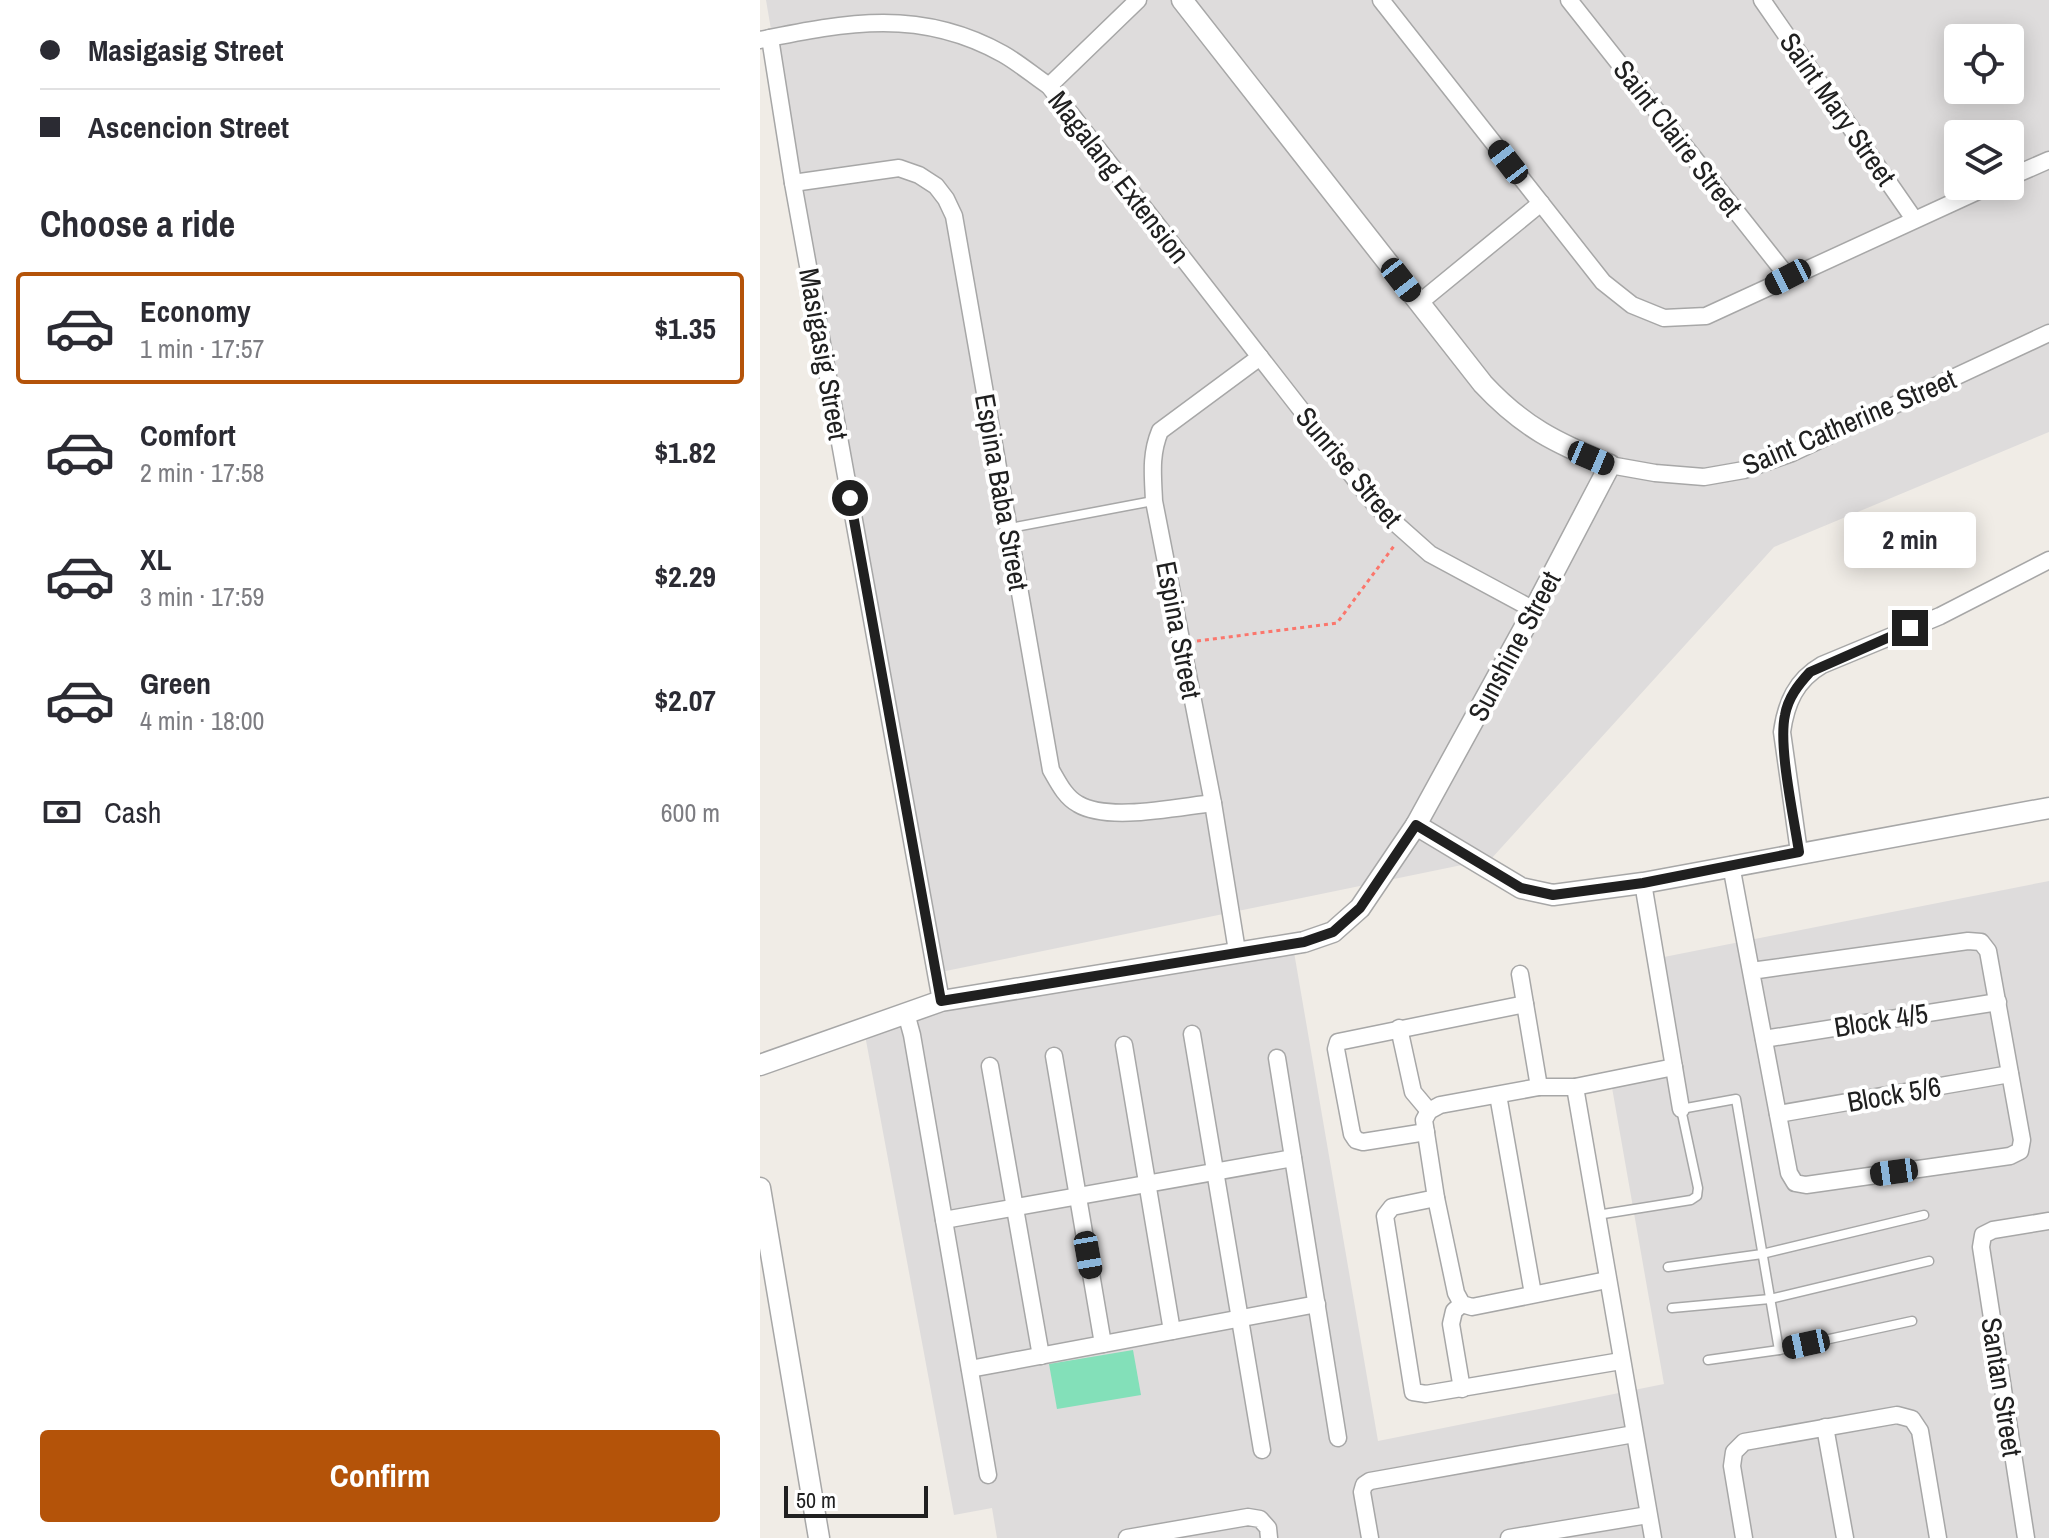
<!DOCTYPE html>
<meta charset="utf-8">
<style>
body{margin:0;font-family:"Archivo Narrow",sans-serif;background:#f2f2f3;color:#2b2b33;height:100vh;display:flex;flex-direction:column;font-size:30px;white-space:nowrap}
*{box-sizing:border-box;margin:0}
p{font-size:26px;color:#7c7c81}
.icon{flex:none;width:44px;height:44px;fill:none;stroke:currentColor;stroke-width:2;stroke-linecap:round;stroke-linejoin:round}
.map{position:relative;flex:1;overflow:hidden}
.side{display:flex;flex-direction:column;background:#fff;width:760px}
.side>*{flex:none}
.hud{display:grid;align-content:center;height:176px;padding:0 40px;background:#fff}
.controls{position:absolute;left:1184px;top:24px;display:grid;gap:16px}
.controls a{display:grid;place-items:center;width:80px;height:80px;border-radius:8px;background:#fff;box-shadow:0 4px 20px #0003;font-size:40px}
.scale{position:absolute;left:24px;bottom:20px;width:144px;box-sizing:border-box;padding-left:8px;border:4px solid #202020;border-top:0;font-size:22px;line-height:28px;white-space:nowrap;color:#202020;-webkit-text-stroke:6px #fff;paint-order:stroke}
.end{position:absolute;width:36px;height:36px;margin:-18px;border:10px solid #202020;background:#fff;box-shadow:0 0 0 4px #fff}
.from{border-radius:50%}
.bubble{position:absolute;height:56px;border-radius:8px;background:#fff;box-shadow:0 4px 20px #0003;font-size:26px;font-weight:700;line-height:56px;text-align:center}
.car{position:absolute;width:24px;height:48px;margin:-24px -12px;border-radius:10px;box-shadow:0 0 6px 2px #0007;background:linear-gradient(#222 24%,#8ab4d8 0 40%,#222 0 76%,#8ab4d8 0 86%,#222 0)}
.hud b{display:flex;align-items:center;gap:28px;height:76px;font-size:30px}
.hud b+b{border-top:2px solid #e1e1e2}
.hud i{width:20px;height:20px;background:#2b2b33}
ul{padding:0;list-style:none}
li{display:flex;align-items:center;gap:24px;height:112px;margin:0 16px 12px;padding:0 24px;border:4px solid transparent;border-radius:8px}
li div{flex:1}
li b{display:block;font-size:30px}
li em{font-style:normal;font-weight:700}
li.on{border-color:#b45309}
li>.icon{width:72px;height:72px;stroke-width:1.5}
h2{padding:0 40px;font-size:36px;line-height:96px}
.pay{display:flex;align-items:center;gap:20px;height:88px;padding:0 40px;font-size:30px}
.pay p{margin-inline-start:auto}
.action{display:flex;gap:16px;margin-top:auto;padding:16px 40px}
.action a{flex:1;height:92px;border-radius:8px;background:#b45309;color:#fff;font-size:32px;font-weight:700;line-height:92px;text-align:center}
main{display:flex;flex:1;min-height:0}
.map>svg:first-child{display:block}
.residential{fill:#dedcdc;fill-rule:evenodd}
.pitch{fill:#83e0b9}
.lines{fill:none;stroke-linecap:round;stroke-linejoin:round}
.service-casing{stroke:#a7a7a7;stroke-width:11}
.minor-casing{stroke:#a7a7a7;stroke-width:19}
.tertiary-casing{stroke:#a7a7a7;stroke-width:23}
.path{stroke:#fb766c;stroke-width:3;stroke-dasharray:4 4;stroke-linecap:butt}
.service{stroke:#fff;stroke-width:8}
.minor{stroke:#fff;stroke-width:16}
.tertiary{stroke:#fff;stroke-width:20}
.route{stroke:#202020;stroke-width:10}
.labels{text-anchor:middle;stroke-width:8;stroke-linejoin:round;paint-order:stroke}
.street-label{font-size:28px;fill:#202020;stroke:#fff}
</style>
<main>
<section class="side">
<div class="hud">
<b><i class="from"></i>Masigasig Street</b>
<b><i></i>Ascencion Street</b>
</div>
<h2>Choose a ride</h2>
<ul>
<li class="on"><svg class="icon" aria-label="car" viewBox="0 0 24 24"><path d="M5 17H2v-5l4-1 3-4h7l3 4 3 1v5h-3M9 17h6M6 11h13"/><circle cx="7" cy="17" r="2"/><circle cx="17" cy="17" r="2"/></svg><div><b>Economy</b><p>1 min · 17:57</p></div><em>$1.35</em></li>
<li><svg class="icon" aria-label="car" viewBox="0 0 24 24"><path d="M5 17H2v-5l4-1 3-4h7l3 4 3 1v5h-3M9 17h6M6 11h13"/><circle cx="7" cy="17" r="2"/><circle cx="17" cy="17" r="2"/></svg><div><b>Comfort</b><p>2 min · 17:58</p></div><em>$1.82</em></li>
<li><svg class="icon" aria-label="car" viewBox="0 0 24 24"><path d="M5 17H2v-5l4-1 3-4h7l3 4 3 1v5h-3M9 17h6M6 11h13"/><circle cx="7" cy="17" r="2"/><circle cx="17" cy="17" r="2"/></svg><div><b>XL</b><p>3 min · 17:59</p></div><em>$2.29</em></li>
<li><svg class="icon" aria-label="car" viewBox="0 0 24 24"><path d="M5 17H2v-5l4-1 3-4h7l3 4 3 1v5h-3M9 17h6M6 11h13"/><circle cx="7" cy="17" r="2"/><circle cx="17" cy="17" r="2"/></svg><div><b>Green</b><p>4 min · 18:00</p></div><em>$2.07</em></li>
</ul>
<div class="pay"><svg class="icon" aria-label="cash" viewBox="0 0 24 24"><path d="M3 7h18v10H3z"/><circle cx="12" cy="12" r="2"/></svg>Cash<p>600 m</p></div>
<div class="action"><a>Confirm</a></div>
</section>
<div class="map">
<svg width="1289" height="1538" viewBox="0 0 1289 1538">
<rect width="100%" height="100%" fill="#f0ece6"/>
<!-- residential -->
<g class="residential">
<path d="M 6,0 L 1289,0 L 1289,432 L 1014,547 L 731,859 L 171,974 ZM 1198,38 L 1250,38 L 1250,90 L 1198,90 ZM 1198,134 L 1250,134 L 1250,186 L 1198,186 Z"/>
<path d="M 1289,881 L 1289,1538 L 237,1538 L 232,1508 L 194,1515 L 105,1035 L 187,1004 L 534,952 L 618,1441 L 904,1384 L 851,1082 L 924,1068 L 904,957 Z"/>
</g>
<!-- pitch -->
<path class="pitch" d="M 373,1350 L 381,1395 L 297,1409 L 289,1364 Z"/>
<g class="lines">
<defs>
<g id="service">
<path d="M 250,528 L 393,501"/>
<path d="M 837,1215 L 931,1200 L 937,1196 L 938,1188 L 921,1109 L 976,1099 L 1019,1350"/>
<path d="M 908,1267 L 1002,1254 L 1164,1215"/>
<path d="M 912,1308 L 1010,1299 L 1169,1261"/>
<path d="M 948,1360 L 1019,1350 L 1152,1321"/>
</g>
<g id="minor">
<path d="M 621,0 L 843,282 L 872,305 L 904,318 L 946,316 L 1229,186"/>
<path d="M 809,0 L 1028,277"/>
<path d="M 1002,0 L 1154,219"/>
<path d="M 10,38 L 33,183 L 181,1001"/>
<path d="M 0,40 C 87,22 161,8 243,54 C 259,63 274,76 289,86 L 616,506 L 670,554 L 774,610"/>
<path d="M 289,86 L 378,0"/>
<path d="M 1250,177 L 1289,160"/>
<path d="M 33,183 L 139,168 L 159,175 L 176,186 L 186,199 L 194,216 L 291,770 C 298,782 305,797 318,804 C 348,822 417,807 453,803"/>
<path d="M 659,303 L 781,203"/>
<path d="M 850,465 L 895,473 L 944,477 L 984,470 L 1032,453 L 1289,333"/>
<path d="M 1039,852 L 1022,732 C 1026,703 1036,680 1062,665 L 1180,616 L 1289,560"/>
<path d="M 971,865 L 979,908 L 1029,1173 L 1035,1183 L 1046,1185 L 1250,1156 L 1260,1151 L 1262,1140 L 1228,951 L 1221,942 L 1208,941 L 991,971"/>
<path d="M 883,883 L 921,1109"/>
<path d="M 477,951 L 453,803 L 394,501 C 393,476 390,455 400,431 L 500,357"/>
<path d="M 760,974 L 779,1087"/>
<path d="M 146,1013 L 152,1035 L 228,1475"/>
<path d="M 639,1028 L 653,1092 L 669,1111"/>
<path d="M 432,1034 L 502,1450"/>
<path d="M 1004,1039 L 1238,1002"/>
<path d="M 364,1045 L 412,1331"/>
<path d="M 294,1056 L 343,1344"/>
<path d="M 517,1058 L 578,1438"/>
<path d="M 230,1066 L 281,1356"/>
<path d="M 815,1087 L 893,1538"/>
<path d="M 738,1095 L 773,1294"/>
<path d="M 1018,1114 L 1250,1074"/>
<path d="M 666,1132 L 603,1142 L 596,1140 L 592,1134 L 576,1049 L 578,1042 L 765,1004"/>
<path d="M 676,1198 L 632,1207 L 625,1216 L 653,1392 L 666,1394 L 861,1361"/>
<path d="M 184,1220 L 533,1158"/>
<path d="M 847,1280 L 712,1307 L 702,1304 L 696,1293 L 676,1198 L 664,1120 L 669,1111 L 680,1105 L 779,1087 L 815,1087 L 914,1067"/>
<path d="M 702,1304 L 694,1311 L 691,1324 L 702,1389"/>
<path d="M 210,1369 L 557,1304"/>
<path d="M 1065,1427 L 1085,1538"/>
<path d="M 367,1538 L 488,1517 L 500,1519 L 508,1528 L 509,1538"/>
<path d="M 610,1538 L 602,1492 L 604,1485 L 610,1481 L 874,1434"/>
<path d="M 749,1538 L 888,1515"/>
<path d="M 984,1538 L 972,1466 L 974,1452 L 984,1442 L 1137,1415 L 1152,1419 L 1160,1431 L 1178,1538"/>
<path d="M 1266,1538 L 1221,1247 L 1223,1235 L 1233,1230 L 1289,1221"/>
</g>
<g id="tertiary">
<path d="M 656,825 L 761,888 L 793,895 L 883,883 L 1289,808"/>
<path d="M 0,1065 L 181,1001 L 544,942 L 573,932 L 600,908 L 656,825 L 774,610 L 850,465 C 796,443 763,427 723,384 L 422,0"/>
<path d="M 0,1188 L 59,1538"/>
</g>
</defs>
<!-- service casing -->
<use href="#service" class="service-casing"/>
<!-- minor casing -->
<use href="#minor" class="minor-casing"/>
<!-- tertiary casing -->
<use href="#tertiary" class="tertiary-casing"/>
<!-- path -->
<path class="path" d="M 437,641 L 577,623 L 634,546"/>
<!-- service -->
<use href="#service" class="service"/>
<!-- minor -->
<use href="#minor" class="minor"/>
<!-- tertiary -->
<use href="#tertiary" class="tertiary"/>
</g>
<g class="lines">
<!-- route -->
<path class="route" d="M 90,498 L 181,1001 L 544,942 L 573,932 L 600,908 L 656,825 L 761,888 L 793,895 L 883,883 L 1039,852 C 1034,818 1018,746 1025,715 C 1028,698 1038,685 1050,672 L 1150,628"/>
</g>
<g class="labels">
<!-- street labels -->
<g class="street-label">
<text transform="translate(1078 109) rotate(55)" y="10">Saint Mary Street</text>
<text transform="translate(918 138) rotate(52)" y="10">Saint Claire Street</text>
<text transform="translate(359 177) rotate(52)" y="10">Magalang Extension</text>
<text transform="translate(64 354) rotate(80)" y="10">Masigasig Street</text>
<text transform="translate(1089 422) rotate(-23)" y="10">Saint Catherine Street</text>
<text transform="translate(589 467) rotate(50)" y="10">Sunrise Street</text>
<text transform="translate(242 492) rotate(80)" y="10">Espina Baba Street</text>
<text transform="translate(419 630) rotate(79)" y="10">Espina Street</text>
<text transform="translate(754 646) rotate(-62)" y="10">Sunshine Street</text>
<text transform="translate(1121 1020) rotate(-9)" y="10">Block 4/5</text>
<text transform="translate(1134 1094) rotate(-10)" y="10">Block 5/6</text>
<text transform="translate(1242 1387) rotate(81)" y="10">Santan Street</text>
</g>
</g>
</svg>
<div class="controls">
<a><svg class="icon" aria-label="locate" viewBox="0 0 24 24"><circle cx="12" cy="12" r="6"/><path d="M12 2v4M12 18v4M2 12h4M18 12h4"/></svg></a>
<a><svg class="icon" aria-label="layers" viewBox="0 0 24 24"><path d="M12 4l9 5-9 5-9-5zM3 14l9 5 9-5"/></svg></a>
</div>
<div class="scale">50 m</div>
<i class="end from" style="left:90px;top:498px"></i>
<i class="end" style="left:1150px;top:628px"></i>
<div class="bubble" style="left:1084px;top:512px;width:132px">2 min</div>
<i class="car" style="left:748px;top:162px;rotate:322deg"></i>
<i class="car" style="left:1028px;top:277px;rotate:243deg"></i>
<i class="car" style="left:641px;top:280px;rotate:142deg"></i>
<i class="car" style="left:831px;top:458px;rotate:113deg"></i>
<i class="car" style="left:1134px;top:1172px;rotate:262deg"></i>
<i class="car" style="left:328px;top:1255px;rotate:170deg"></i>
<i class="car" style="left:1046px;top:1344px;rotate:258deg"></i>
</div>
</main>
